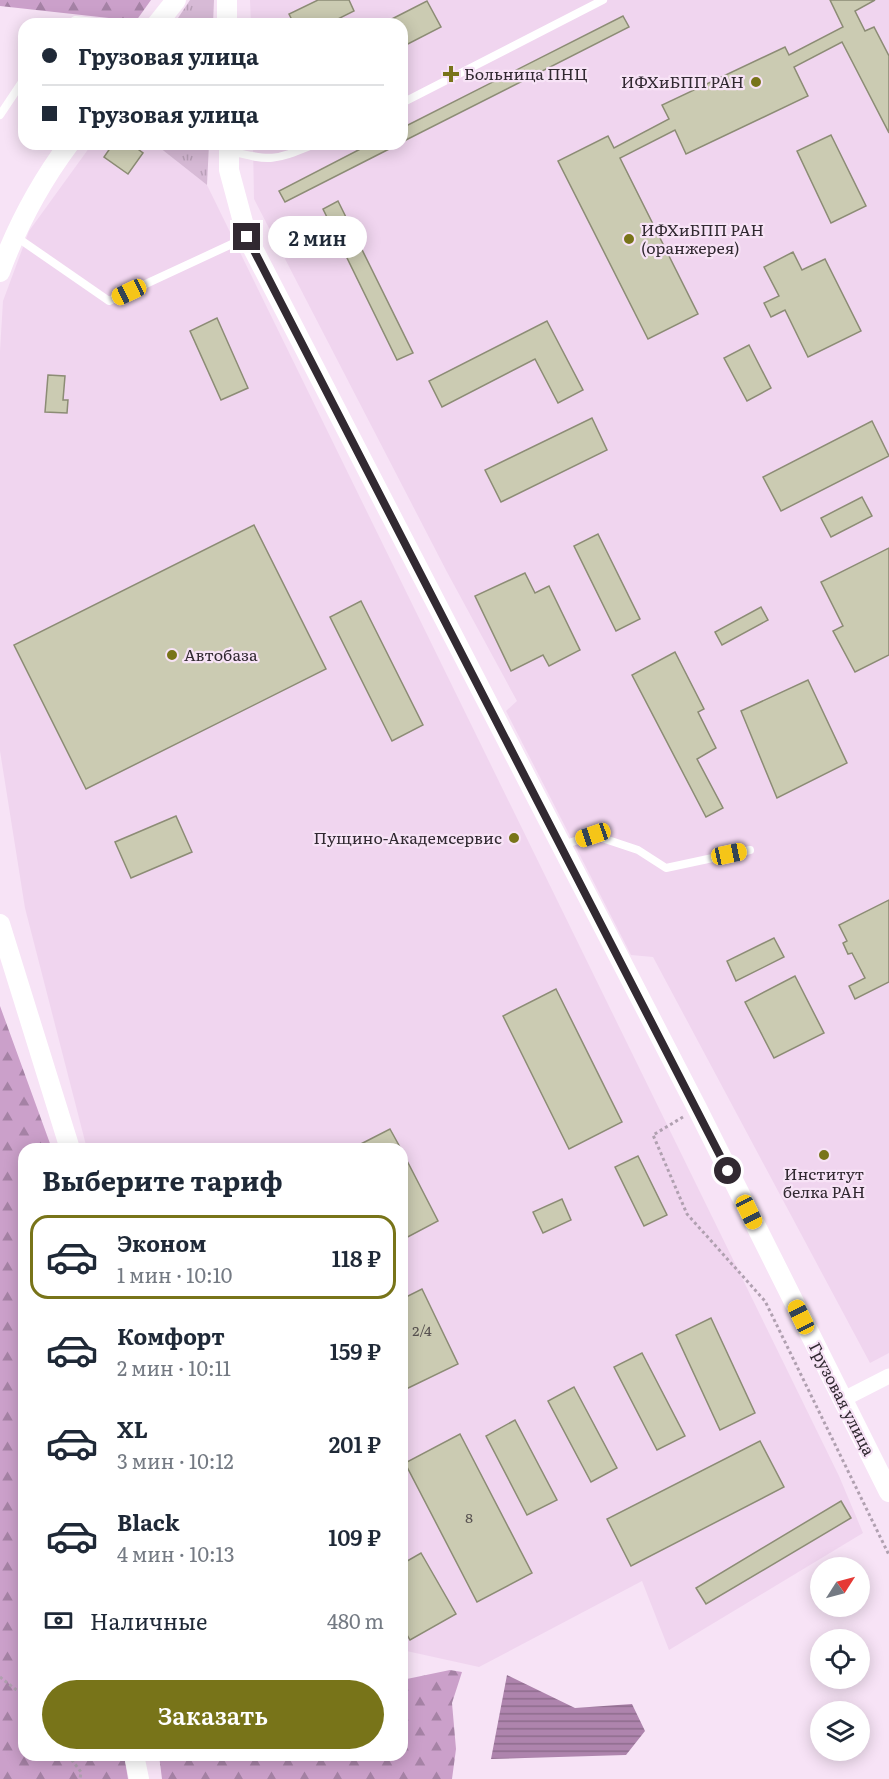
<!DOCTYPE html>
<html lang="ru">
<meta charset="utf-8">
<style>
body{margin:0;font-family:Literata,serif;background:#f2f2f3;color:#1f2937;height:100vh;display:flex;flex-direction:column;font-size:22px;white-space:nowrap}
*{box-sizing:border-box;margin:0}
p{font-size:20px;color:#747a83}
.icon{flex:none;width:33px;height:33px;fill:none;stroke:currentColor;stroke-width:2;stroke-linecap:round;stroke-linejoin:round}
.map{position:relative;flex:1;overflow:hidden}
.side{position:absolute;left:18px;top:1143px;width:390px;height:618px;display:flex;flex-direction:column;background:#fff;border-radius:18px;box-shadow:0 3px 15px #0003}
.side>*{flex:none}
.hud{position:absolute;left:18px;top:18px;width:390px;height:132px;border-radius:18px;box-shadow:0 3px 15px #0003;display:grid;align-content:center;height:132px;padding:0 24px;background:#fff}
.needle{width:39px;rotate:54deg}
.fabs{position:absolute;left:810px;top:1557px;display:grid;gap:12px}
.fabs a{display:grid;place-items:center;width:60px;height:60px;border-radius:50%;background:#fff;box-shadow:0 3px 15px #0003;font-size:30px}
.end{position:absolute;width:27px;height:27px;margin:-14px;border:8px solid #312931;background:#fff;box-shadow:0 0 0 3px #fff}
.from{border-radius:50%}
.bubble{position:absolute;height:42px;border-radius:21px;background:#fff;box-shadow:0 3px 15px #0003;font-size:20px;font-weight:600;line-height:42px;text-align:center}
.car{position:absolute;width:18px;height:36px;margin:-18px -9px;border-radius:8px;box-shadow:0 0 4px 2px #0007;background:linear-gradient(#f5c518 24%,#345 0 40%,#f5c518 0 76%,#345 0 86%,#f5c518 0)}
.hud b{display:flex;align-items:center;gap:21px;height:57px;font-size:22px}
.hud b+b{border-top:2px solid #e0e1e3}
.hud i{width:15px;height:15px;background:#1f2937}
ul{padding:0;list-style:none}
li{display:flex;align-items:center;gap:18px;height:84px;margin:0 12px 9px;padding:0 12px;border:3px solid transparent;border-radius:18px}
li div{flex:1}
li b{display:block;font-size:22px}
li em{font-style:normal;font-weight:600}
li.active{border-color:#787419}
li>.icon{width:54px;height:54px;stroke-width:1.5}
h2{padding:0 24px;font-size:27px;line-height:72px}
.pay{display:flex;align-items:center;gap:15px;height:66px;padding:0 24px;font-size:22px}
.pay p{margin-inline-start:auto}
.action{display:flex;gap:12px;margin-top:auto;padding:12px 24px}
.action a{flex:1;height:69px;border-radius:36px;background:#787419;color:#fff;font-size:24px;font-weight:600;line-height:69px;text-align:center}
.map>svg:first-child{display:block}
.built{fill:#f0d5ef}
.grass{fill:url(#grass-tufts)}
.forest{fill:url(#forest-firs)}
.water{fill:url(#water-rules)}
.building{fill:#cbcbb2;stroke:#8c8c75;stroke-width:1.5}
.lines{fill:none;stroke-linecap:round;stroke-linejoin:round}
.path{stroke:#b0a0b0;stroke-width:3;stroke-dasharray:3 3;stroke-linecap:butt}
.service{stroke:#fff;stroke-width:8}
.minor{stroke:#fff;stroke-width:15}
.tertiary{stroke:#fff;stroke-width:20}
.route{stroke:#312931;stroke-width:8}
.poi-dot{fill:#787419;stroke:#f7e3f6;stroke-width:2}
.labels{text-anchor:middle;stroke-width:4.5;stroke-linejoin:round;paint-order:stroke}
.number-label{font-size:14px;fill:#585251}
.poi-label{font-size:16px;fill:#312931;stroke:#f7e3f6;text-anchor:start}
.street-label{font-size:16px;fill:#312931;stroke:#f7e3f6}
</style>
<div class="map">
<svg width="889" height="1779" viewBox="0 0 889 1779">
<defs>
<pattern id="grass-tufts" width="24" height="20" patternUnits="userSpaceOnUse" patternTransform="scale(1.5)"><rect width="24" height="20" fill="#d7bad6"/><path d="M3 7l-1-3M5 7V3M7 7l1-3M15 17l-1-3M17 17v-4M19 17l1-3" fill="none" stroke="#b9a0b8"/></pattern>
<pattern id="forest-firs" width="22" height="20" patternUnits="userSpaceOnUse" patternTransform="scale(1.5)"><rect width="22" height="20" fill="#cba0ca"/><path d="M5 1l3.5 6h-7zM16 11l3.5 6h-7z" fill="#a582a5"/></pattern>
<pattern id="water-rules" width="6" height="5" patternUnits="userSpaceOnUse" patternTransform="scale(1.5)"><rect width="6" height="5" fill="#ae84ad"/><path d="M0 2.5h6" fill="none" stroke="#8e6c8d"/></pattern>
</defs>
<rect width="100%" height="100%" fill="#f7e3f6"/>
<!-- built -->
<g class="built">
<path d="M 250,0 L 889,0 L 889,1353 L 870,1363 L 653,957 L 631,955 L 506,711 L 517,701 L 447,572 L 254,199 L 253,144 L 402,144 L 402,24 L 251,24 Z"/>
<path d="M 92,144 L 155,144 L 207,185 L 839,1476 L 863,1533 L 669,1650 L 642,1581 L 479,1667 L 402,1650 L 402,1149 L 87,1149 L 25,908 L 0,751 L 0,351 L 3,301 L 29,231 Z"/>
</g>
<!-- grass -->
<g class="grass">
<path d="M 190,0 L 214,0 L 213,24 L 174,24 Z"/>
<path d="M 155,144 L 209,144 L 207,185 Z"/>
</g>
<!-- forest -->
<g class="forest">
<path d="M 0,0 L 151,0 L 136,21 L 0,6 Z"/>
<path d="M 0,1006 L 52,1149 L 24,1149 L 24,1755 L 124,1755 L 128,1779 L 0,1779 Z"/>
<path d="M 450,1670 L 462,1672 L 452,1703 L 456,1749 L 452,1779 L 162,1779 L 159,1755 L 402,1755 L 402,1680 Z"/>
</g>
<!-- water -->
<path class="water" d="M 507,1675 L 575,1708 L 632,1704 L 645,1731 L 626,1755 L 491,1759 Z"/>
<!-- building -->
<g class="building">
<path d="M 318,0 L 349,0 L 354,11 L 328,24 L 294,24 L 289,14 Z"/>
<path d="M 830,0 L 875,0 L 855,11 L 865,31 L 874,27 L 889,56 L 889,133 L 842,42 L 794,67 L 808,96 L 686,154 L 675,130 L 620,158 L 698,314 L 648,339 L 558,161 L 608,136 L 614,148 L 669,119 L 662,105 L 785,47 L 789,55 L 843,27 Z"/>
<path d="M 427,1 L 441,27 L 402,47 L 402,24 L 382,24 Z"/>
<path d="M 623,16 L 629,27 L 402,142 L 402,128 Z"/>
<path d="M 831,135 L 866,206 L 831,223 L 797,151 Z"/>
<path d="M 113,144 L 131,144 L 143,153 L 128,174 L 104,157 Z"/>
<path d="M 370,144 L 399,144 L 285,202 L 279,191 Z"/>
<path d="M 338,201 L 413,353 L 397,360 L 323,209 Z"/>
<path d="M 793,252 L 802,270 L 825,259 L 861,331 L 808,357 L 785,310 L 771,317 L 764,303 L 779,296 L 764,267 Z"/>
<path d="M 217,318 L 248,388 L 221,400 L 190,331 Z"/>
<path d="M 547,321 L 583,390 L 558,403 L 535,359 L 442,407 L 429,381 Z"/>
<path d="M 749,345 L 771,388 L 747,401 L 724,358 Z"/>
<path d="M 48,375 L 65,376 L 63,400 L 68,400 L 67,413 L 45,412 Z"/>
<path d="M 592,418 L 607,450 L 501,502 L 485,470 Z"/>
<path d="M 872,421 L 889,456 L 781,511 L 763,477 Z"/>
<path d="M 862,497 L 872,516 L 831,537 L 821,518 Z"/>
<path d="M 254,525 L 326,669 L 86,789 L 14,645 Z"/>
<path d="M 598,534 L 640,619 L 616,631 L 574,546 Z"/>
<path d="M 889,548 L 889,655 L 855,672 L 833,631 L 843,626 L 821,582 Z"/>
<path d="M 525,573 L 535,593 L 549,586 L 580,650 L 549,666 L 543,655 L 511,671 L 475,596 Z"/>
<path d="M 361,601 L 423,725 L 392,741 L 330,617 Z"/>
<path d="M 761,607 L 768,620 L 722,645 L 715,632 Z"/>
<path d="M 675,652 L 704,709 L 698,712 L 716,748 L 697,759 L 723,808 L 706,817 L 632,675 Z"/>
<path d="M 808,680 L 847,763 L 777,798 L 741,711 Z"/>
<path d="M 176,816 L 192,852 L 131,878 L 115,842 Z"/>
<path d="M 889,900 L 889,982 L 855,999 L 849,986 L 865,978 L 852,953 L 848,954 L 843,943 L 847,941 L 839,925 Z"/>
<path d="M 774,938 L 784,957 L 736,981 L 727,961 Z"/>
<path d="M 795,976 L 824,1033 L 774,1058 L 745,1002 Z"/>
<path d="M 556,989 L 622,1122 L 569,1149 L 503,1016 Z"/>
<path d="M 390,1129 L 401,1149 L 351,1149 Z"/>
<path d="M 402,1151 L 438,1221 L 402,1240 Z"/>
<path d="M 638,1156 L 667,1215 L 644,1226 L 615,1167 Z"/>
<path d="M 562,1199 L 571,1220 L 543,1233 L 533,1212 Z"/>
<path d="M 422,1289 L 458,1364 L 402,1391 L 402,1299 Z"/>
<path d="M 711,1318 L 755,1413 L 720,1430 L 676,1335 Z"/>
<path d="M 642,1353 L 685,1436 L 657,1450 L 614,1367 Z"/>
<path d="M 574,1387 L 617,1468 L 591,1482 L 548,1401 Z"/>
<path d="M 515,1420 L 557,1500 L 527,1515 L 486,1436 Z"/>
<path d="M 460,1434 L 532,1573 L 477,1602 L 405,1463 Z"/>
<path d="M 760,1441 L 784,1487 L 631,1566 L 607,1519 Z"/>
<path d="M 841,1501 L 851,1518 L 706,1604 L 696,1588 Z"/>
<path d="M 421,1553 L 456,1614 L 410,1640 L 402,1626 L 402,1564 Z"/>
</g>
<g class="lines">
<!-- path -->
<g class="path">
<path d="M 683,1117 L 653,1135 L 687,1214 L 765,1301 L 889,1555"/>
<path d="M 0,1677 L 24,1696"/>
<path d="M 68,1755 L 81,1772 L 80,1779"/>
</g>
<!-- service -->
<g class="service">
<path d="M 69,24 L 75,20 L 118,24"/>
<path d="M 402,103 L 603,0"/>
<path d="M 0,115 L 24,79"/>
<path d="M 230,151 C 272,162 275,160 315,144"/>
<path d="M 15,236 L 109,301 L 247,237"/>
<path d="M 563,845 L 593,835 L 638,850 L 666,868 L 750,850"/>
</g>
<!-- minor -->
<path class="minor" d="M 842,1400 L 889,1376"/>
<!-- tertiary -->
<g class="tertiary">
<path d="M 227,0 L 227,24"/>
<path d="M 157,24 L 176,0"/>
<path d="M 229,144 L 229,170 L 247,237 L 697,1108 L 889,1492"/>
<path d="M 0,272 C 17,226 40,183 69,144"/>
<path d="M 0,924 L 70,1149"/>
<path d="M 134,1755 L 139,1779"/>
</g>
</g>
<g class="lines">
<!-- route -->
<path class="route" d="M 247,237 L 728,1171"/>
</g>
<!-- markers -->
<g class="poi-dot">
<path d="M448 65h6v6h6v6h-6v6h-6v-6h-6v-6h6z"/>
<circle cx="756" cy="82" r="6"/>
<circle cx="629" cy="239" r="6"/>
<circle cx="172" cy="655" r="6"/>
<circle cx="514" cy="838" r="6"/>
<circle cx="824" cy="1155" r="6"/>
</g>
<g class="labels">
<!-- number labels -->
<g class="number-label">
<text x="422" y="1336">2/4</text>
<text x="469" y="1523">8</text>
</g>
<!-- poi labels -->
<g class="poi-label">
<text x="464" y="80">Больница ПНЦ</text>
<text x="744" y="88" text-anchor="end">ИФХиБПП РАН</text>
<text x="641" y="236">ИФХиБПП РАН<tspan x="641" dy="18">(оранжерея)</tspan></text>
<text x="184" y="661">Автобаза</text>
<text x="502" y="844" text-anchor="end">Пущино-Академсервис</text>
<text x="824" y="1180" text-anchor="middle">Институт<tspan x="824" dy="18">белка РАН</tspan></text>
</g>
<!-- street labels -->
<g class="street-label">
<text transform="translate(842 1399) rotate(63)" y="6">Грузовая улица</text>
</g>
</g>
</svg>
<div class="fabs">
<a><svg class="needle" viewBox="-14 -14 28 28"><path d="M0-13l5 13h-10z" fill="#e53935"/><path d="M0 13l5-13h-10z" fill="#747a83"/></svg></a>
<a><svg class="icon" aria-label="locate" viewBox="0 0 24 24"><circle cx="12" cy="12" r="6"/><path d="M12 2v4M12 18v4M2 12h4M18 12h4"/></svg></a>
<a><svg class="icon" aria-label="layers" viewBox="0 0 24 24"><path d="M12 4l9 5-9 5-9-5zM3 14l9 5 9-5"/></svg></a>
</div>
<i class="end from" style="left:728px;top:1171px"></i>
<i class="end" style="left:247px;top:237px"></i>
<div class="bubble" style="left:268px;top:216px;width:99px">2 мин</div>
<i class="car" style="left:129px;top:292px;rotate:245deg"></i>
<i class="car" style="left:593px;top:835px;rotate:251deg"></i>
<i class="car" style="left:729px;top:854px;rotate:78deg"></i>
<i class="car" style="left:749px;top:1212px;rotate:154deg"></i>
<i class="car" style="left:801px;top:1317px;rotate:334deg"></i>
<div class="hud">
<b><i class="from"></i>Грузовая улица</b>
<b><i></i>Грузовая улица</b>
</div>
<section class="side">
<h2>Выберите тариф</h2>
<ul>
<li class="active"><svg class="icon" aria-label="car" viewBox="0 0 24 24"><path d="M5 17H2v-5l4-1 3-4h7l3 4 3 1v5h-3M9 17h6M6 11h13"/><circle cx="7" cy="17" r="2"/><circle cx="17" cy="17" r="2"/></svg><div><b>Эконом</b><p>1 мин · 10:10</p></div><em>118 ₽</em></li>
<li><svg class="icon" aria-label="car" viewBox="0 0 24 24"><path d="M5 17H2v-5l4-1 3-4h7l3 4 3 1v5h-3M9 17h6M6 11h13"/><circle cx="7" cy="17" r="2"/><circle cx="17" cy="17" r="2"/></svg><div><b>Комфорт</b><p>2 мин · 10:11</p></div><em>159 ₽</em></li>
<li><svg class="icon" aria-label="car" viewBox="0 0 24 24"><path d="M5 17H2v-5l4-1 3-4h7l3 4 3 1v5h-3M9 17h6M6 11h13"/><circle cx="7" cy="17" r="2"/><circle cx="17" cy="17" r="2"/></svg><div><b>XL</b><p>3 мин · 10:12</p></div><em>201 ₽</em></li>
<li><svg class="icon" aria-label="car" viewBox="0 0 24 24"><path d="M5 17H2v-5l4-1 3-4h7l3 4 3 1v5h-3M9 17h6M6 11h13"/><circle cx="7" cy="17" r="2"/><circle cx="17" cy="17" r="2"/></svg><div><b>Black</b><p>4 мин · 10:13</p></div><em>109 ₽</em></li>
</ul>
<div class="pay"><svg class="icon" aria-label="cash" viewBox="0 0 24 24"><path d="M3 7h18v10H3z"/><circle cx="12" cy="12" r="2"/></svg>Наличные<p>480 m</p></div>
<div class="action"><a>Заказать</a></div>
</section>
</div>
